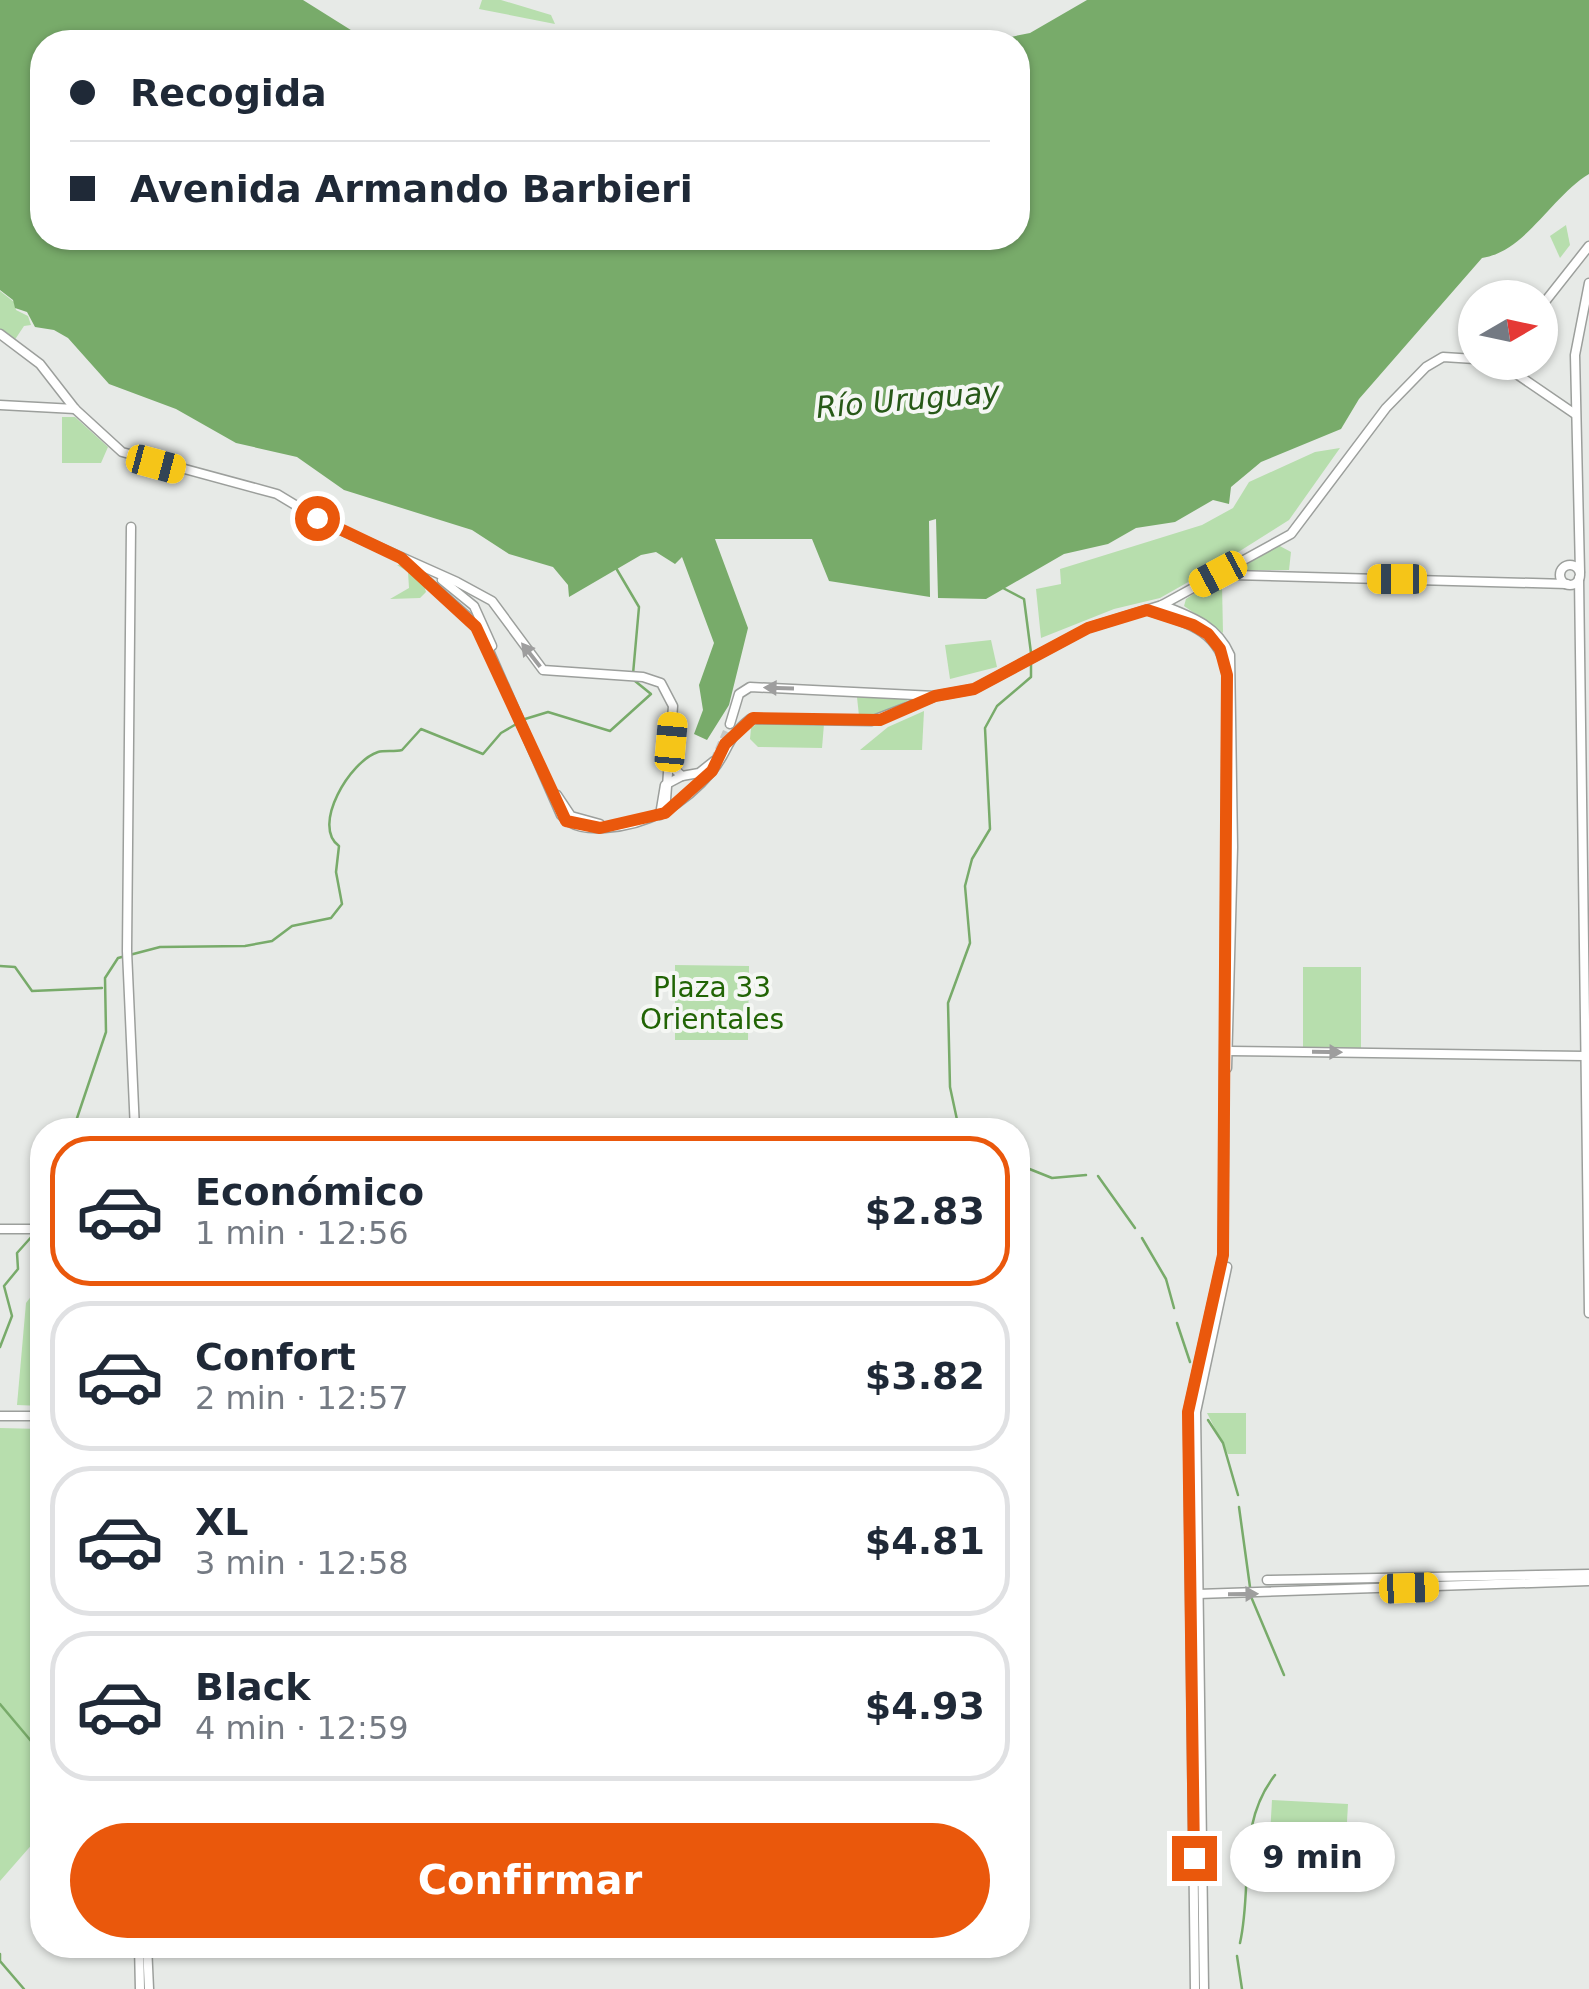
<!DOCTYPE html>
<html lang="es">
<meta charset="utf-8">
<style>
body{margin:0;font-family:"DejaVu Sans",sans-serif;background:#f6f6f7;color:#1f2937;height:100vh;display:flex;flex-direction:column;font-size:38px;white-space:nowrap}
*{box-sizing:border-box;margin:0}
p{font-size:32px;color:#747a83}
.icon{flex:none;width:55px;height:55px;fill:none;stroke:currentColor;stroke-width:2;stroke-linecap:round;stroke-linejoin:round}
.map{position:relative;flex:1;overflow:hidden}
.details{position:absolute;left:30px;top:1118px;width:1000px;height:840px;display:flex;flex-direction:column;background:#fff;border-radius:40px;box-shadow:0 2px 8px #0004}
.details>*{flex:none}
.hud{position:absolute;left:30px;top:30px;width:1000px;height:220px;border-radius:40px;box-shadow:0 2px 8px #0004;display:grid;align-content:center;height:220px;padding:0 40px;background:#fff}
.needle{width:65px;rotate:81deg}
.controls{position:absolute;left:1458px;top:280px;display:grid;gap:20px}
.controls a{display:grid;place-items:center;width:100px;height:100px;border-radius:50%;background:#fff;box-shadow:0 2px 8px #0004;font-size:50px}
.end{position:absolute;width:45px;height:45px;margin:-22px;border:12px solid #ea580c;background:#fff;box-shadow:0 0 0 5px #fff}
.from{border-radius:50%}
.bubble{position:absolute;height:70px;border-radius:35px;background:#fff;box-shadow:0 2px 8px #0004;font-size:32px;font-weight:800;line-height:70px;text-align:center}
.car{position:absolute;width:30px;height:60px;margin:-30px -15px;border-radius:12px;box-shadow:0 0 8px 2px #0007;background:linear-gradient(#f5c518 24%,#345 0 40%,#f5c518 0 76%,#345 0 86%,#f5c518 0)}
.hud b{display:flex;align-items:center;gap:35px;height:95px;font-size:38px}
.hud b+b{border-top:2px solid #e0e1e3}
.hud i{width:25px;height:25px;background:#1f2937}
ul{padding:18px 0 0;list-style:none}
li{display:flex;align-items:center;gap:30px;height:150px;margin:0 20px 15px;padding:0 20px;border:5px solid #e0e1e3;border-radius:40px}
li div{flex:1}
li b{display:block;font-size:38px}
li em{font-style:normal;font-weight:800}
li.active{border-color:#ea580c}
li>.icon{width:90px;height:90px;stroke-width:1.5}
.action{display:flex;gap:20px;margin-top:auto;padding:20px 40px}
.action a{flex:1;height:115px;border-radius:60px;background:#ea580c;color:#fff;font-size:40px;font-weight:800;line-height:115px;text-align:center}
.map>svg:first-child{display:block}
.green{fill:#b7dead}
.water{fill:#78ab6a}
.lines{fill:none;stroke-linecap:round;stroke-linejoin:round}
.stream{stroke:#78ab6a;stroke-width:2.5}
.secondary-tunnel{stroke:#c5c7c5;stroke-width:8;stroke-dasharray:8 4;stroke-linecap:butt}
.secondary-casing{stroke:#9c9f9c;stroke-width:11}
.secondary{stroke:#fff;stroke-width:8}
.oneway{fill:#9e9e9e}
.route{stroke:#ea580c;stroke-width:12}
.labels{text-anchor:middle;stroke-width:8;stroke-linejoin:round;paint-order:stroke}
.park-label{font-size:28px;fill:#216405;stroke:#f5f7f4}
.water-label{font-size:30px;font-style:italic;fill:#275918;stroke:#f5f7f4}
</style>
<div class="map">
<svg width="1589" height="1989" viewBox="0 0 1589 1989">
<rect width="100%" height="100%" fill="#e7eae7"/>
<!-- green -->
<g class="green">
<path d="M 482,0 L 501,0 L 551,15 L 555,24 L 479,9 Z"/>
<path d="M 1566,225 L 1570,245 L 1560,258 L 1550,236 Z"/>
<path d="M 0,291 L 14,302 L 16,310 L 28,316 L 31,325 L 24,326 L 14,341 L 0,331 Z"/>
<path d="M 62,417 L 75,417 L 108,447 L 101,463 L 62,463 Z"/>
<path d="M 1340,448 L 1289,520 L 1232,556 L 1221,557 L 1213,568 L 1160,598 L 1114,609 L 1041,638 L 1036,589 L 1061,584 L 1060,569 L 1202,525 L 1233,508 L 1249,482 L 1315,452 Z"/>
<path d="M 1278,545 L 1291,552 L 1289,570 L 1238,570 Z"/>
<path d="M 397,565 C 412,564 423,579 426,592 L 420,598 L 390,599 L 409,588 L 408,572 Z"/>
<path d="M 1216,579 L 1222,585 L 1223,633 L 1184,606 L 1186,599 Z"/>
<path d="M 991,640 L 997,667 L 950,679 L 945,645 Z"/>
<path d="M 857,697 L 906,697 L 908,700 L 887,713 L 859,716 Z"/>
<path d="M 924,711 L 922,750 L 860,750 L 888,727 Z"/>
<path d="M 759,722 L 824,724 L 822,748 L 758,747 L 750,739 L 751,728 Z"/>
<path d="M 675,965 L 749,966 L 748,1040 L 675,1040 Z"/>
<path d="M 1303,967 L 1361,967 L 1361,1049 L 1303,1047 Z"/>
<path d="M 42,1282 L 42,1406 L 17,1405 L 26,1303 Z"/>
<path d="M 1207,1413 L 1246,1413 L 1246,1454 L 1228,1454 Z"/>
<path d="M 0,1428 L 42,1429 L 42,1688 L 36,1689 L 42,1745 L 42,1833 L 0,1881 Z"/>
<path d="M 1272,1800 L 1348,1804 L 1345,1857 L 1269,1853 Z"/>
</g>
<!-- water -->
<path class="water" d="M 0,0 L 303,0 L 370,42 L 42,42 L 42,238 L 1018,238 L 1018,42 L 986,42 L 1030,33 L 1087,0 L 1589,0 L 1589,174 C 1552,196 1526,251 1482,258 L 1359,399 L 1341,429 L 1261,462 L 1231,487 L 1229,504 L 1213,500 L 1175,522 L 1136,528 L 1108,544 L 1064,554 L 986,599 L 938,598 L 936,519 L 929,521 L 930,597 L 829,581 L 812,539 L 715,539 L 748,628 L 729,705 L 707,740 L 694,734 L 703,710 L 699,685 L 714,643 L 682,557 L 675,564 L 656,552 L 641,555 L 569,597 L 568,585 L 553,567 L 509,554 L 472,530 L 344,490 L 297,457 L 236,443 L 176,409 L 109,384 L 68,338 L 54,330 L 35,327 L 27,312 L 15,308 L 13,300 L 0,290 Z"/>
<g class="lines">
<!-- stream -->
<g class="stream">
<path d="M 616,568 L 639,607 L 633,674"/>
<path d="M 1001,587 L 1024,599 L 1031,653"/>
<path d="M 525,719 L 548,712 L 610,731 L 651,694 L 635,681"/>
<path d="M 0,966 L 15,967 L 32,991 L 102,988"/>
<path d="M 959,1129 L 950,1087 L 948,1003 L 970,943 L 965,886 L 972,859 L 990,829 L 985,728 L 997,706 L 1031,677 L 1031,661"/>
<path d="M 73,1130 L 106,1032 L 105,978 L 118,958 L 160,947 L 245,946 L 272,941 L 292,926 L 331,918 L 342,904 L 336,872 L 339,846 C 311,826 350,761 378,752 C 384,750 395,752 402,750 L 421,729 L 483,754 L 501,733 L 518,723"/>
<path d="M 1027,1168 L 1052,1178 L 1086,1175"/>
<path d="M 1098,1176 L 1135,1228"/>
<path d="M 36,1226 L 42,1211"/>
<path d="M 1142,1238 L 1166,1279 L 1174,1308"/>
<path d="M 1177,1323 L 1190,1362"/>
<path d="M 0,1347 L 12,1316 L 4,1286 L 18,1269 L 17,1253 L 34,1234"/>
<path d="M 1208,1420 L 1223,1443 L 1238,1495"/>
<path d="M 1239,1507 L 1250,1587"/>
<path d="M 1252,1599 L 1284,1675"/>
<path d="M 0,1704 L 42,1754"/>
<path d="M 1240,1943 C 1253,1885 1236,1825 1275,1775"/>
<path d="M 0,1954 L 0,1961 L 24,1989"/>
<path d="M 1237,1956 L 1242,1989"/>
</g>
<!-- secondary-tunnel -->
<path class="secondary-tunnel" d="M 714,761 L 730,724"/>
<defs>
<g id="secondary">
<path d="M 1540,308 L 1589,246"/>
<path d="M 0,334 L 40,364 L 75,409 L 122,452 L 277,494 L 325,523 L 457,582 L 492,601 L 543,670 L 643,677 L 661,683 L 673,706 L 665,813"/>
<path d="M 1499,362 L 1575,414"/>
<path d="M 0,405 L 75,409"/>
<path d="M 131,527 L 127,951 L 135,1130"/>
<path d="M 408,564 L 468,617 L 483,637 L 561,815 C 572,828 589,829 605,828 C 649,825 685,804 713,770 C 728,752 727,737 750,719 L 871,721 L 933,697"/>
<circle cx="1570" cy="575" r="10"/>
<path d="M 1580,572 L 1575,355 L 1589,283"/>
<path d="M 1232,575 L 1567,584"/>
<path d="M 1579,578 L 1589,1313"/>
<path d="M 442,580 L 474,606 L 492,646"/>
<path d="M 1162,605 C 1190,616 1217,625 1230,655 L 1233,847 L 1227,1068"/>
<path d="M 1147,610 C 1185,622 1221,630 1227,675 L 1223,1255 L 1188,1412 L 1195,1989"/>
<path d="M 730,724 L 739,694 L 750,687 L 935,696 L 974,689 L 1088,628 L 1162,605 L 1291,534 L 1386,408 L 1426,367 L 1443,357 L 1475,359"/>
<path d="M 669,764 L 682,776 L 699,773 L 714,761"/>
<path d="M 557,795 L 571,816 L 600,824"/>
<path d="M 660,815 L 665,785 L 682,776"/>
<path d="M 1230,1051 L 1585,1056"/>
<path d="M 0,1229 L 42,1229"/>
<path d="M 0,1416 L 42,1416"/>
<path d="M 1267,1580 L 1589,1574"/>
<path d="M 1198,1594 L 1589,1581"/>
<path d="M 139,1945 L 140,1989"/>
<path d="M 147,1945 L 149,1989"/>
<path d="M 1204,1989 L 1196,1412 L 1227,1267"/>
</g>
</defs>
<!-- secondary casing -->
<use href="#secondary" class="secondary-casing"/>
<!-- secondary -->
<use href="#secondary" class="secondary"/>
</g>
<!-- one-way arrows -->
<defs><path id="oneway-solid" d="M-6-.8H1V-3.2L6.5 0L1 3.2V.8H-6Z" transform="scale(2.5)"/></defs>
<g class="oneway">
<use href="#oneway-solid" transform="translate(531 655) rotate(-128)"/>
<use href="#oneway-solid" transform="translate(779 688) rotate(-178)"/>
<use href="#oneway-solid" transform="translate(1327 1052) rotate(1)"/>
<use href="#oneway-solid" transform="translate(1243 1594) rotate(-1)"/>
</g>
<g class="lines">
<!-- route -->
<path class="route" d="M 317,518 L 401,558 L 476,627 L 566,821 L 600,828 L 665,813 L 712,771 L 725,744 L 753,718 L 880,720 L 935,696 L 974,689 L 1088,628 L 1147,610 L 1193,625 L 1208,634 L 1220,649 L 1227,675 L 1223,1255 L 1188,1412 L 1194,1858"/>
</g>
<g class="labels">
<!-- park labels -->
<g class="park-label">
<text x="712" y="997">Plaza 33<tspan x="712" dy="32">Orientales</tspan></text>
</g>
<!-- water labels -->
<g class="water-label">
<text transform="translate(908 400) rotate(-5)" y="10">Río Uruguay</text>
</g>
</g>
</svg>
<div class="controls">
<a><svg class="needle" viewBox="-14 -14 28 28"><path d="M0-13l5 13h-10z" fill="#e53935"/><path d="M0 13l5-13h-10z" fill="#747a83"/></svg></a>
</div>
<i class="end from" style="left:317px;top:518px"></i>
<i class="end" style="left:1194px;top:1858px"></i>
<div class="bubble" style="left:1230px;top:1822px;width:165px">9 min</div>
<i class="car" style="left:156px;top:464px;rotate:105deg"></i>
<i class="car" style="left:1218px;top:574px;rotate:242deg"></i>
<i class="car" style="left:1397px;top:579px;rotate:270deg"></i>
<i class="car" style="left:671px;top:742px;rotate:5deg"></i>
<i class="car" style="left:1409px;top:1588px;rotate:88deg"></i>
<div class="hud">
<b><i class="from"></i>Recogida</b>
<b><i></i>Avenida Armando Barbieri</b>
</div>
<section class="details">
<ul>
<li class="active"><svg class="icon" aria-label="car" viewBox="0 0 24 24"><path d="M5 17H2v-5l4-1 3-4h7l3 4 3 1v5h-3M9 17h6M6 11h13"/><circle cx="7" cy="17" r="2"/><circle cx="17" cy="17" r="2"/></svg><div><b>Económico</b><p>1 min · 12:56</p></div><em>$2.83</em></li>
<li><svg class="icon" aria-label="car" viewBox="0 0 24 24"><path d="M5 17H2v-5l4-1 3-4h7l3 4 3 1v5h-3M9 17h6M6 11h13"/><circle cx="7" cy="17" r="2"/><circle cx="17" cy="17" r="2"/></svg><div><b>Confort</b><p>2 min · 12:57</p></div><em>$3.82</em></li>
<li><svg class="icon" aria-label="car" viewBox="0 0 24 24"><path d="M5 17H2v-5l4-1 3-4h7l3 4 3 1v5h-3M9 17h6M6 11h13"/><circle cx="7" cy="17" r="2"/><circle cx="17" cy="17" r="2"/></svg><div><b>XL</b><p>3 min · 12:58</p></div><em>$4.81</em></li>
<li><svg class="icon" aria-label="car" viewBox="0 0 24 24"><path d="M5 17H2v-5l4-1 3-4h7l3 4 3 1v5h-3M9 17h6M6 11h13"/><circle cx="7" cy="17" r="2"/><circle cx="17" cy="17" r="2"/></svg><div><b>Black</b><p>4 min · 12:59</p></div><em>$4.93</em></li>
</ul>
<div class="action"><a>Confirmar</a></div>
</section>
</div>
